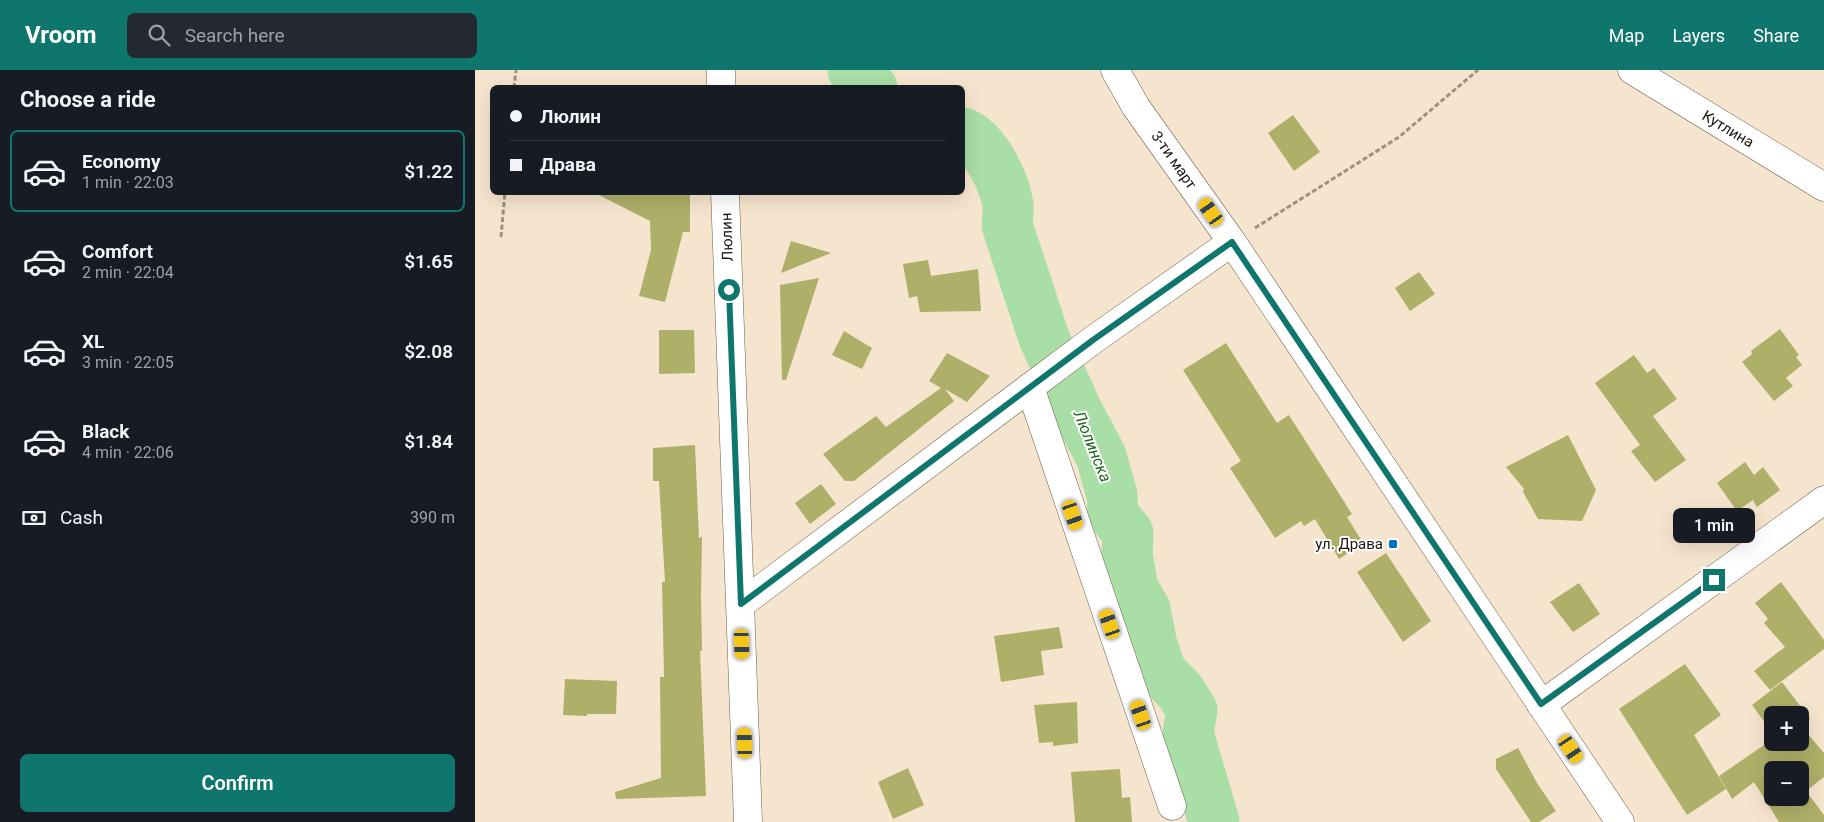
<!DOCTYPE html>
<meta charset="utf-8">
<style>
body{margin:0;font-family:Roboto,sans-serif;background:#242831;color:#f1f3f6;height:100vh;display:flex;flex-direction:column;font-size:19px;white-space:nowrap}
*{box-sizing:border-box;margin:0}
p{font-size:16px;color:#9ea1a6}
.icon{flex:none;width:28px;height:28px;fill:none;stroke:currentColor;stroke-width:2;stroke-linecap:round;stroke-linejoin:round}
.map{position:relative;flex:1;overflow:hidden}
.sheet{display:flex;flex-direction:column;background:#171b24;width:475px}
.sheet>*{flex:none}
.banner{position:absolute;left:15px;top:15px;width:475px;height:110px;border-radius:8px;box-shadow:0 5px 20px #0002;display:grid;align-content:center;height:110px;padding:0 20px;background:#171b24}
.tools{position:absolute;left:1289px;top:636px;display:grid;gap:10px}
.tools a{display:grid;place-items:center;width:45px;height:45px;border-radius:8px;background:#171b24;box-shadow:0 5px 20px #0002;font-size:25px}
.end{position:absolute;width:22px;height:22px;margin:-11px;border:6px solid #0f766e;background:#fff;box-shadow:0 0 0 2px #fff}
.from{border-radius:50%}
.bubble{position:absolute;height:35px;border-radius:8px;background:#171b24;box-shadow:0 5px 20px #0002;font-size:16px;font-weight:600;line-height:35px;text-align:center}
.car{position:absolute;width:15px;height:30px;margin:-15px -8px;border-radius:6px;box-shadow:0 0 4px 1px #0007;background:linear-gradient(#f5c518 24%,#345 0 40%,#f5c518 0 76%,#345 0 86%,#f5c518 0)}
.banner b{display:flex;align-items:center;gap:18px;height:48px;font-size:19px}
.banner b+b{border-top:1px solid #363941}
.banner i{width:12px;height:12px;background:#f1f3f6}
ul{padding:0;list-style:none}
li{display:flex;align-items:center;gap:15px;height:82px;margin:0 10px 8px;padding:0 10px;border:2px solid transparent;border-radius:8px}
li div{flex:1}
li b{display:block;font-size:19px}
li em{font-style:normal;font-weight:600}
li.current{border-color:#0f766e}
li>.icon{width:45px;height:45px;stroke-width:1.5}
h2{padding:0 20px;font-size:22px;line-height:60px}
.pay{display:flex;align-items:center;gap:12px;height:55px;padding:0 20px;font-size:19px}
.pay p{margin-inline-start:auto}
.primary-button{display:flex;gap:10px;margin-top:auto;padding:10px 20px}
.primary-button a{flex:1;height:58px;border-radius:8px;background:#0f766e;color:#fff;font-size:20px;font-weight:600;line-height:58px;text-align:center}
header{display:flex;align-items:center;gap:30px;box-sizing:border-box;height:70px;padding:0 25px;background:#0f766e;color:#fff}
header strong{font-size:24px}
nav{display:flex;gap:28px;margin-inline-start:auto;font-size:18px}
.search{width:350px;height:45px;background:#242831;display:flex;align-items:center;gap:12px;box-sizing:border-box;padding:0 18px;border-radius:8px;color:#9ea1a6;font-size:19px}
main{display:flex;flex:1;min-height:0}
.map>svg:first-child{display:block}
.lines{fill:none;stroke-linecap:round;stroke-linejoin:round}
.river{stroke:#a9dea7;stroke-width:51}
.building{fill:#aeaf68;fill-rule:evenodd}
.minor-casing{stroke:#6c5e4a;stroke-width:29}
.tertiary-casing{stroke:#6c5e4a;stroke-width:29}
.path{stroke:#9e9180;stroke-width:3;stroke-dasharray:5 2.5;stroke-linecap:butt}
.minor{stroke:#fff;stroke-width:28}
.tertiary{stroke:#fff;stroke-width:28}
.route{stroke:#0f766e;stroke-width:6}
.poi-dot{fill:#0074be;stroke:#fff;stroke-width:2}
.labels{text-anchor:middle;stroke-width:4;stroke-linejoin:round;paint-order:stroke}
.street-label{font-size:15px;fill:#1c160e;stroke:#fff}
.poi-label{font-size:15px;fill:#1c160e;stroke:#fff;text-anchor:end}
.water-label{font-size:16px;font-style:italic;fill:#216724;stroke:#fff}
</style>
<header>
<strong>Vroom</strong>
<div class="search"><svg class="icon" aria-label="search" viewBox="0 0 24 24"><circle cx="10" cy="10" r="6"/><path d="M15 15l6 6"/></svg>Search here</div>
<nav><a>Map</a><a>Layers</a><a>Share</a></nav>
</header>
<main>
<section class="sheet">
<h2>Choose a ride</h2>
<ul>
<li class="current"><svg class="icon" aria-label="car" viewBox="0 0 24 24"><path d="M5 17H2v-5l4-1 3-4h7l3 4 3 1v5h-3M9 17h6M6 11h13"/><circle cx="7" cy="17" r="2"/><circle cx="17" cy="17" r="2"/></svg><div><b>Economy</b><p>1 min · 22:03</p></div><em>$1.22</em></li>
<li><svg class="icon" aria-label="car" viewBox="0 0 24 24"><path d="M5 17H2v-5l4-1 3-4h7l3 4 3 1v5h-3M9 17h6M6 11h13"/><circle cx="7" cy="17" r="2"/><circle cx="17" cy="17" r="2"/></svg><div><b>Comfort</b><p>2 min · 22:04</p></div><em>$1.65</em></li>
<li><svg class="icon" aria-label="car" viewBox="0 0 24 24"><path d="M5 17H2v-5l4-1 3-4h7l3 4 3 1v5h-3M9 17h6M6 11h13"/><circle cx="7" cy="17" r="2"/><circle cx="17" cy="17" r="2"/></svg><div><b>XL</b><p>3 min · 22:05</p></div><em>$2.08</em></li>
<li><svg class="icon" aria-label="car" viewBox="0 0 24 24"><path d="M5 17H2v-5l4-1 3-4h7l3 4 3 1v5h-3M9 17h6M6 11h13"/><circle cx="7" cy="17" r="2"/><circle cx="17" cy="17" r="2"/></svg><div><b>Black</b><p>4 min · 22:06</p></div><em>$1.84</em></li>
</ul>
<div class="pay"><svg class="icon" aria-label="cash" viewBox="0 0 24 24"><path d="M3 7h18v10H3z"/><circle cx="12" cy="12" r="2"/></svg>Cash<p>390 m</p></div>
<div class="primary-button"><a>Confirm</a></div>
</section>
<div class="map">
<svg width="1349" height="752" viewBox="0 0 1349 752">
<rect width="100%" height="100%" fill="#f6e5ce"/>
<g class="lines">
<!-- river -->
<g class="river">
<path d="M 378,0 L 397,18"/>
<path d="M 488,63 C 511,73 529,111 533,135 C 534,141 532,149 532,155 L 569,268 L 602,341 L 626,386 L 637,425 L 638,444 L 653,463 L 652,484 L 658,519 L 670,539 L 677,575 L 686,602 L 705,621 L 717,640 L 713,663 L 739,752"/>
</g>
</g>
<!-- building -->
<g class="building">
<path d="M 818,45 L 845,82 L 819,101 L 793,63 Z"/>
<path d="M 118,122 L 215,122 L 215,162 L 208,162 L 190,232 L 164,226 L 176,180 L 175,151 Z"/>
<path d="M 316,171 L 356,183 L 306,203 Z"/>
<path d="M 453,190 L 456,206 L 503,199 L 506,241 L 445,242 L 442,226 L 434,228 L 428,194 Z"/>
<path d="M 944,202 L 960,224 L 935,241 L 920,218 Z"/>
<path d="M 344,208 L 311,310 L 307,310 L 305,215 Z"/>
<path d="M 1305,259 L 1324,285 L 1321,287 L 1327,295 L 1311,308 L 1318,316 L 1299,331 L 1267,292 L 1277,284 L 1276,281 Z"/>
<path d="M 184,260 L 219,260 L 220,303 L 184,304 Z"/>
<path d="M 369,261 L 397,278 L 387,299 L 357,285 Z"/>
<path d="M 751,273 L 802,353 L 814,345 L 877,444 L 872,447 L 888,473 L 864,489 L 840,449 L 829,456 L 826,451 L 800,468 L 755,398 L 766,391 L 708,300 Z"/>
<path d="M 472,283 L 515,306 L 492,332 L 470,319 L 479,331 L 379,411 L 370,411 L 348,384 L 401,346 L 411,357 L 466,318 L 454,311 Z"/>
<path d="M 1159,285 L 1172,303 L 1179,298 L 1202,329 L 1178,346 L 1211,390 L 1180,412 L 1156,381 L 1165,375 L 1120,313 Z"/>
<path d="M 1093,365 L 1121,420 L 1107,451 L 1063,449 L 1048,422 L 1049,419 L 1031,397 Z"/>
<path d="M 220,375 L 224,468 L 227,467 L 226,527 L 227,581 L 225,581 L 231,726 L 141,729 L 140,722 L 186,708 L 185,607 L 189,607 L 187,512 L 190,512 L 184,411 L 178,411 L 178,378 Z"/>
<path d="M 1270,392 L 1279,405 L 1288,397 L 1305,420 L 1282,437 L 1278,430 L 1262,441 L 1242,413 Z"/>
<path d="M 346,414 L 361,434 L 335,454 L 320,433 Z"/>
<path d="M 911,483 L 956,551 L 928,572 L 882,502 Z"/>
<path d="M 1306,512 L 1349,570 L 1349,579 L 1295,620 L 1279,601 L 1310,577 L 1289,553 L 1293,549 L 1280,533 Z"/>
<path d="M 1104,513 L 1125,544 L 1098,562 L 1075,532 Z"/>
<path d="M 584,557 L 588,578 L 566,581 L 569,605 L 526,612 L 519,566 Z"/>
<path d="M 1210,594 L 1246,645 L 1219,665 L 1251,719 L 1212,745 L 1144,639 Z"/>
<path d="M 90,609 L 142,611 L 141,644 L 112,644 L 112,646 L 88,645 Z"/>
<path d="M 1307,612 L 1335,649 L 1326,656 L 1349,683 L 1349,707 L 1331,721 L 1349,745 L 1349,752 L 1304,752 L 1279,712 L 1257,729 L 1244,706 L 1298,669 L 1298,672 L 1325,672 L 1325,645 L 1298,645 L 1298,664 L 1277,635 ZM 1298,700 L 1325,700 L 1325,728 L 1298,728 Z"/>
<path d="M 602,632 L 603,673 L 578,676 L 578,672 L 564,673 L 559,635 Z"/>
<path d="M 1043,678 L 1062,713 L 1081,741 L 1064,752 L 1056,752 L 1021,699 L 1021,689 Z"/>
<path d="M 433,698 L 449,735 L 418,749 L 403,712 Z"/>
<path d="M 645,699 L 647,728 L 655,727 L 657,752 L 600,752 L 596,702 Z"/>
</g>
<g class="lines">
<defs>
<g id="minor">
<path d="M 246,0 L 246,18"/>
<path d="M 1157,0 L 1349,117"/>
<path d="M 250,122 L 273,752"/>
<path d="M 555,317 L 697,736"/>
<path d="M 266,534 L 618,270 L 757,172"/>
<path d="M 1066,635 L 1349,430"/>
</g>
<path id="tertiary" d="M 640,0 L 661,37 L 757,172 L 1145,752"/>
</defs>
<!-- minor casing -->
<use href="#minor" class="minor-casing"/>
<!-- tertiary casing -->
<use href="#tertiary" class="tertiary-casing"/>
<!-- path -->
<g class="path">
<path d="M 39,18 L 41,0"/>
<path d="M 780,158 L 924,67 L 1003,0"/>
<path d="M 26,167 L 30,122"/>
</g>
<!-- minor -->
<use href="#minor" class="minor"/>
<!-- tertiary -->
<use href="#tertiary" class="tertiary"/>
</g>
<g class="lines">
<!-- route -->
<path class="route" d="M 254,220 L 266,534 L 618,270 L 757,172 L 1066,634 L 1239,510"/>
</g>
<!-- markers -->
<rect class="poi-dot" x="913" y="469" width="10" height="10" rx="2.5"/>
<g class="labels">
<!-- street labels -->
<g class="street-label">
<text transform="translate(1253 59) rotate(31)" y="5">Кутлина</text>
<text transform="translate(699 90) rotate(55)" y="5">3-ти март</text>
<text transform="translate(252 167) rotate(-92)" y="5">Люлин</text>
</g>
<!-- poi labels -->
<g class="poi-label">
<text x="908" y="479">ул. Драва</text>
</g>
<!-- water labels -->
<g class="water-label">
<text transform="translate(618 376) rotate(68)" y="6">Люлинска</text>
</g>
</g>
</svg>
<div class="tools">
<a>+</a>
<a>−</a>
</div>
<i class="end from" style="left:254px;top:220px"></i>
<i class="end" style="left:1239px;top:510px"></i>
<div class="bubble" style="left:1198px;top:438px;width:82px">1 min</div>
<i class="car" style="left:736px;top:142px;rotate:325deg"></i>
<i class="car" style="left:598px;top:445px;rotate:161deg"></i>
<i class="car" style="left:635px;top:554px;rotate:341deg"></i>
<i class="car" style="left:267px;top:574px;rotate:178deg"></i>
<i class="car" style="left:666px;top:645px;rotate:341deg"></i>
<i class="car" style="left:270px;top:673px;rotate:358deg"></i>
<i class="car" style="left:1096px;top:679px;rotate:146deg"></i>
<div class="banner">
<b><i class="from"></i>Люлин</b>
<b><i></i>Драва</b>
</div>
</div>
</main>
